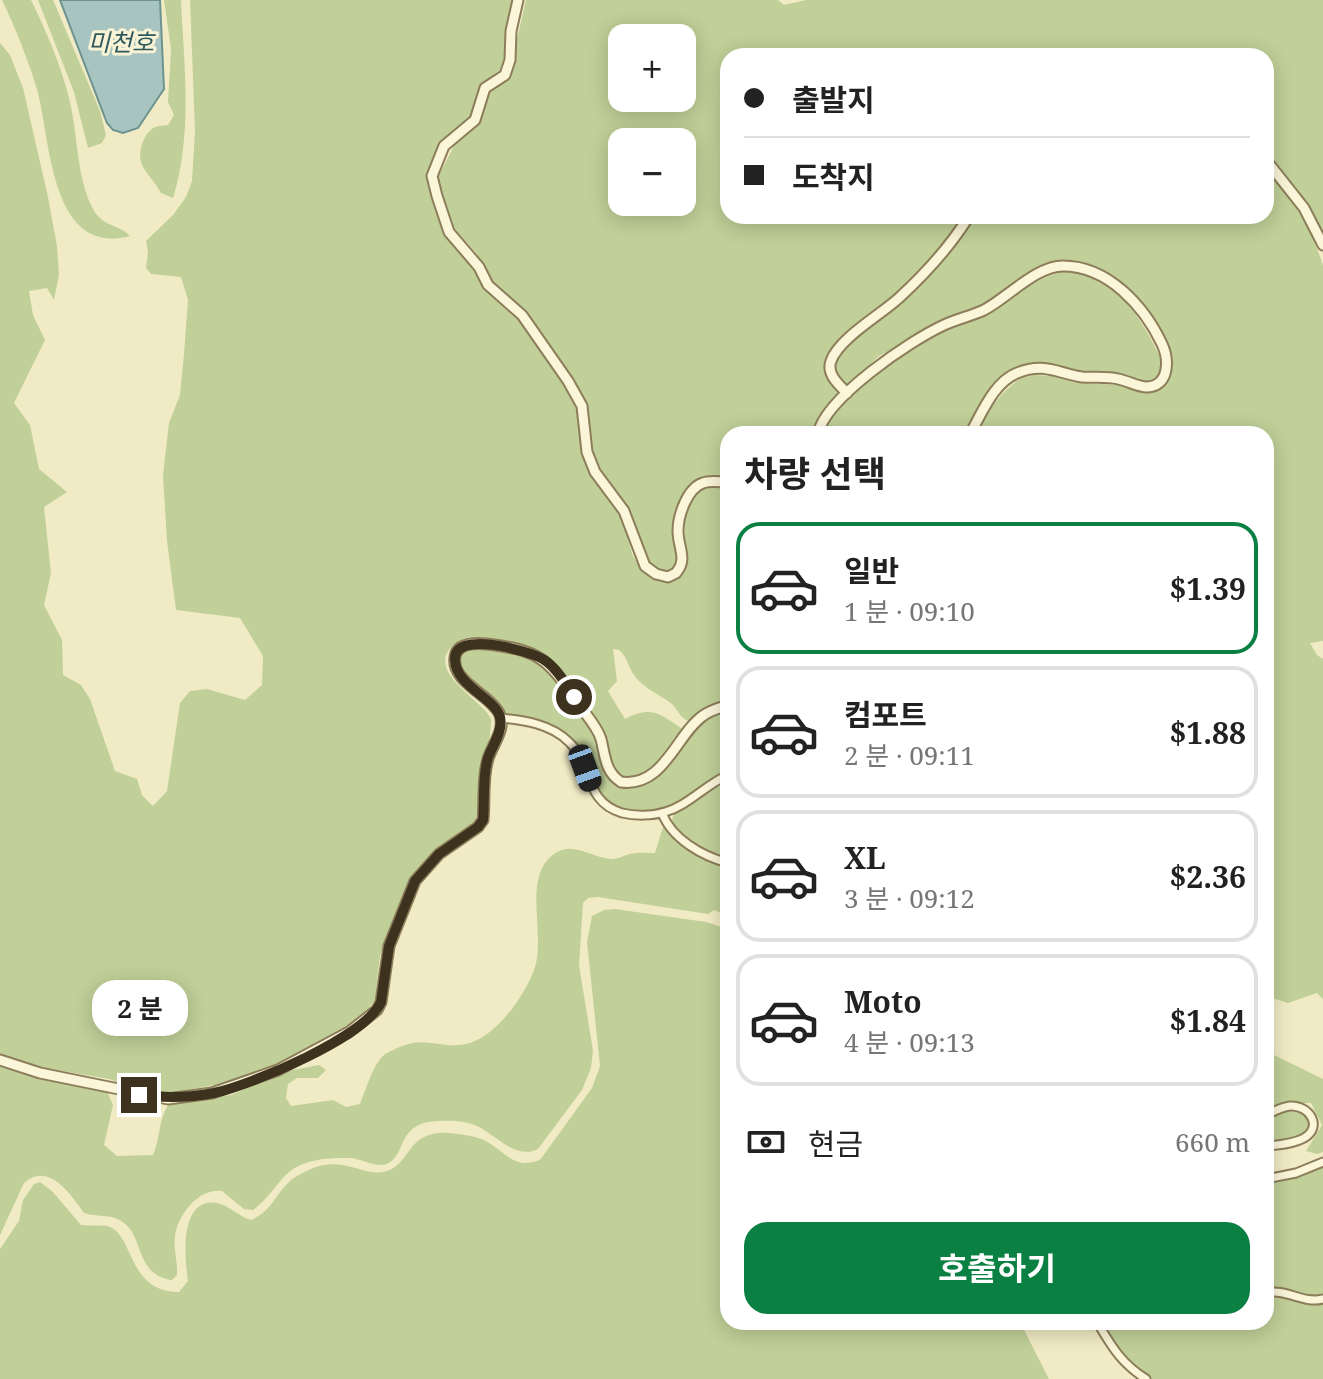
<!DOCTYPE html>
<html lang="ko">
<meta charset="utf-8">
<style>
body{margin:0;font-family:"Noto Serif","Noto Sans KR",serif;background:#f6f6f6;color:#222;height:100vh;display:flex;flex-direction:column;font-size:30px;white-space:nowrap}
*{box-sizing:border-box;margin:0}
p{font-size:26px;color:#767676}
.icon{flex:none;width:44px;height:44px;fill:none;stroke:currentColor;stroke-width:2;stroke-linecap:round;stroke-linejoin:round}
.map{position:relative;flex:1;overflow:hidden}
.sheet{position:absolute;left:720px;top:426px;width:554px;height:904px;display:flex;flex-direction:column;background:#fff;border-radius:24px;box-shadow:0 4px 20px #0003}
.sheet>*{flex:none}
.banner{position:absolute;left:720px;top:48px;width:554px;height:176px;border-radius:24px;box-shadow:0 4px 20px #0003;display:grid;align-content:center;height:176px;padding:0 24px;background:#fff}
.controls{position:absolute;left:608px;top:24px;display:grid;gap:16px}
.controls a{display:grid;place-items:center;width:88px;height:88px;border-radius:16px;background:#fff;box-shadow:0 4px 20px #0003;font-size:40px}
.end{position:absolute;width:36px;height:36px;margin:-18px;border:10px solid #3c321e;background:#fff;box-shadow:0 0 0 4px #fff}
.from{border-radius:50%}
.bubble{position:absolute;height:56px;border-radius:24px;background:#fff;box-shadow:0 4px 20px #0003;font-size:26px;font-weight:700;line-height:56px;text-align:center}
.car{position:absolute;width:24px;height:48px;margin:-24px -12px;border-radius:10px;box-shadow:0 0 6px 2px #0007;background:linear-gradient(#222 24%,#8ab4d8 0 40%,#222 0 76%,#8ab4d8 0 86%,#222 0)}
.banner b{display:flex;align-items:center;gap:28px;height:76px;font-size:30px}
.banner b+b{border-top:2px solid #e0e0e0}
.banner i{width:20px;height:20px;background:#222}
ul{padding:0;list-style:none}
li{display:flex;align-items:center;gap:24px;height:132px;margin:0 16px 12px;padding:0 8px;border:4px solid #e0e0e0;border-radius:24px}
li div{flex:1}
li b{display:block;font-size:30px}
li em{font-style:normal;font-weight:700}
li.active{border-color:#0b8043}
li>.icon{width:72px;height:72px;stroke-width:1.5}
h2{padding:0 24px;font-size:36px;line-height:96px}
.pay{display:flex;align-items:center;gap:20px;height:88px;padding:0 24px;font-size:30px}
.pay p{margin-inline-start:auto}
.action{display:flex;gap:16px;margin-top:auto;padding:16px 24px}
.action a{flex:1;height:92px;border-radius:24px;background:#0b8043;color:#fff;font-size:32px;font-weight:700;line-height:92px;text-align:center}
.map>svg:first-child{display:block}
.green{fill:#c0d098;fill-rule:evenodd}
.water{fill:#a7c4c0;stroke:#6d9390;stroke-width:2}
.lines{fill:none;stroke-linecap:round;stroke-linejoin:round}
.minor-casing{stroke:#8d7d5a;stroke-width:11}
.tertiary-casing{stroke:#8d7d5a;stroke-width:13}
.minor{stroke:#fbf6d9;stroke-width:7}
.tertiary{stroke:#fbf6d9;stroke-width:9}
.route{stroke:#3c321e;stroke-width:10}
.labels{text-anchor:middle;stroke-width:6;stroke-linejoin:round;paint-order:stroke}
.water-label{font-size:24px;font-style:italic;fill:#2d585d;stroke:#f8f3d5}
</style>
<div class="map">
<svg width="1323" height="1379" viewBox="0 0 1323 1379">
<rect width="100%" height="100%" fill="#f1ebc5"/>
<!-- green -->
<g class="green">
<path d="M 2,0 L 31,0 C 46,31 61,65 69,98 C 78,133 76,175 92,207 C 102,228 118,223 130,236 C 48,258 51,134 36,86 C 27,57 15,27 2,0 Z"/>
<path d="M 38,0 L 53,0 L 100,111 L 106,135 L 102,143 L 88,148 L 74,92 Z"/>
<path d="M 164,0 L 181,0 C 184,66 193,134 173,198 L 161,193 C 156,183 148,176 143,167 C 136,155 143,133 155,127 C 159,125 164,126 168,125 L 174,115 L 168,102 L 171,49 Z"/>
<path d="M 190,0 L 513,0 L 506,58 L 501,69 L 481,85 L 469,120 L 440,146 L 430,165 L 428,180 L 442,225 L 470,259 L 486,289 L 508,307 L 564,381 L 578,407 L 582,451 L 587,467 L 620,513 L 633,556 L 640,568 L 660,581 C 666,580 674,580 678,576 C 700,559 658,483 728,486 L 728,701 L 691,722 C 678,718 678,707 668,701 C 656,693 639,685 632,672 C 627,663 627,657 619,650 L 613,649 L 617,681 L 608,691 L 625,719 C 652,705 660,714 684,730 C 667,752 653,773 625,780 C 606,765 611,760 603,739 C 599,728 591,717 586,707 C 566,672 554,659 515,646 C 498,641 473,631 457,642 C 419,670 484,700 491,719 C 493,725 477,819 474,826 L 432,854 L 420,866 L 407,886 L 380,956 L 375,998 L 368,1011 L 340,1031 L 286,1061 L 231,1082 L 165,1094 L 144,1091 L 109,1079 L 45,1068 L 0,1056 L 0,43 L 10,55 L 23,88 L 48,197 L 57,246 L 59,275 L 54,300 L 47,288 L 29,291 L 33,315 L 45,340 L 14,403 L 30,425 L 39,469 L 67,492 L 44,507 L 51,573 L 44,605 L 62,640 L 63,675 L 81,685 L 90,699 L 115,771 L 137,779 L 142,795 L 153,806 L 167,791 L 180,703 L 190,691 L 207,689 L 245,700 L 262,685 L 263,656 L 240,618 L 176,610 L 167,541 L 163,475 L 169,423 L 180,395 L 184,354 L 188,300 L 181,277 L 151,274 L 146,268 L 148,252 L 146,241 L 173,215 L 186,197 L 192,181 L 195,130 Z"/>
<path d="M 526,0 L 778,0 L 784,5 L 806,0 L 1323,0 L 1323,241 C 1307,208 1290,181 1266,154 L 1266,56 L 728,56 L 728,216 L 965,216 L 945,245 L 899,293 L 850,334 L 827,375 L 841,395 L 817,425 L 816,434 L 728,434 L 728,478 L 711,479 L 684,497 L 676,568 C 645,593 635,523 627,507 C 617,487 599,473 592,450 C 587,434 590,418 585,402 L 516,303 L 491,279 L 476,253 L 449,222 L 440,192 L 438,177 L 457,140 L 481,118 L 491,91 L 508,78 ZM 622,38 L 682,38 L 682,98 L 622,98 ZM 622,142 L 682,142 L 682,202 L 622,202 Z"/>
<path d="M 1266,166 C 1293,199 1309,224 1323,265 L 1323,641 L 1310,643 L 1317,655 L 1323,659 L 1323,999 L 1317,993 L 1288,1003 L 1266,996 L 1266,434 L 976,434 L 991,407 L 1005,391 L 1019,379 L 1034,375 L 1055,376 L 1078,383 L 1119,385 L 1146,393 L 1166,381 L 1172,370 L 1173,358 L 1168,344 L 1141,303 L 1111,276 L 1081,264 L 1063,262 L 983,305 L 923,331 L 879,356 L 848,385 L 841,385 L 833,367 C 845,341 876,326 896,307 C 926,279 953,251 973,216 L 1266,216 Z"/>
<path d="M 1067,271 C 1108,274 1128,300 1147,332 C 1157,351 1163,356 1161,378 L 1149,384 L 1106,373 L 1079,373 L 1050,365 L 1023,368 L 984,400 L 965,434 L 822,434 C 837,400 906,349 938,332 C 953,324 970,321 985,313 C 1012,297 1035,277 1067,271 Z"/>
<path d="M 479,648 L 506,652 L 538,662 L 550,671 L 593,732 L 607,774 L 613,782 L 624,786 L 642,782 L 706,719 L 728,709 L 728,772 L 722,773 L 684,799 L 657,812 L 622,809 L 611,804 L 595,785 L 577,744 L 551,727 L 527,717 L 509,715 L 464,676 L 458,657 L 462,652 Z"/>
<path d="M 728,781 L 728,859 C 715,855 676,837 673,824 C 671,818 674,815 676,811 Z"/>
<path d="M 663,827 C 681,849 702,857 728,868 L 728,916 L 714,910 L 708,914 L 598,897 L 588,898 L 583,903 L 579,965 L 593,1051 L 591,1068 L 582,1090 L 538,1149 C 513,1161 494,1131 472,1124 C 463,1121 450,1120 441,1121 C 395,1121 408,1155 387,1164 C 376,1168 362,1159 351,1158 C 327,1158 300,1158 282,1179 C 273,1190 265,1201 253,1210 L 244,1209 L 222,1191 C 198,1188 178,1215 175,1236 C 173,1249 178,1262 177,1275 L 172,1280 C 134,1275 145,1235 121,1221 C 111,1214 96,1217 84,1213 C 71,1195 49,1161 24,1183 L 0,1235 L 0,1065 L 107,1091 L 113,1105 L 104,1145 L 117,1156 L 153,1155 C 161,1137 158,1118 170,1103 L 231,1095 L 283,1072 L 319,1065 L 326,1070 L 318,1078 L 297,1078 L 288,1084 L 286,1098 L 291,1106 L 333,1100 L 346,1107 L 360,1104 C 366,1090 372,1066 384,1055 C 384,1054 394,1050 395,1049 C 427,1034 438,1050 466,1044 C 495,1038 524,997 534,970 C 547,937 521,877 554,854 C 574,840 592,859 613,859 C 618,859 625,855 630,854 C 638,852 646,853 655,853 Z"/>
<path d="M 615,909 L 706,922 L 728,929 L 728,1322 L 1020,1322 L 1049,1379 L 0,1379 L 0,1249 L 19,1221 L 23,1200 L 34,1184 L 40,1182 L 52,1191 L 81,1225 C 89,1226 99,1225 107,1226 C 135,1233 126,1292 179,1292 L 188,1281 C 185,1260 178,1197 217,1203 C 229,1205 239,1217 251,1220 C 272,1211 274,1196 289,1182 C 295,1176 308,1170 316,1167 C 344,1157 367,1178 387,1171 C 409,1164 408,1135 439,1133 C 451,1132 476,1136 486,1141 C 507,1153 514,1170 540,1160 L 592,1088 L 600,1066 L 587,942 L 592,916 L 604,910 Z"/>
<path d="M 1266,1051 L 1323,1079 L 1323,1152 L 1317,1154 L 1306,1151 L 1322,1125 L 1311,1103 L 1290,1103 L 1266,1111 Z"/>
<path d="M 1290,1111 L 1305,1114 L 1310,1129 L 1291,1140 L 1266,1144 L 1266,1118 Z"/>
<path d="M 1323,1165 L 1323,1295 C 1303,1300 1286,1285 1266,1289 L 1266,1184 Z"/>
<path d="M 1268,1296 C 1291,1297 1297,1307 1323,1302 L 1323,1379 L 1152,1379 L 1122,1355 L 1101,1322 L 1266,1322 Z"/>
</g>
<!-- water -->
<path class="water" d="M 60,0 L 160,0 L 164,89 L 138,128 L 123,133 L 113,130 L 107,123 Z"/>
<g class="lines">
<defs>
<g id="minor">
<path d="M 500,718 C 524,720 551,724 569,742 C 594,765 583,801 622,813 C 635,816 652,816 665,812 C 689,805 705,785 728,775"/>
<path d="M 662,813 C 672,839 702,856 728,863"/>
<path d="M 1266,1115 C 1274,1111 1282,1107 1290,1106 C 1310,1105 1323,1127 1304,1138 C 1293,1144 1278,1145 1266,1146"/>
<path d="M 1266,1179 L 1296,1173 L 1323,1162"/>
<path d="M 1266,1293 C 1286,1288 1302,1304 1323,1299"/>
<path d="M 1097,1322 C 1112,1347 1121,1363 1146,1379"/>
</g>
<g id="tertiary">
<path d="M 518,0 L 511,31 L 510,60 L 505,75 L 485,88 L 475,120 L 444,146 L 432,176 L 437,196 L 449,232 L 479,267 L 488,285 L 522,315 L 568,381 L 582,406 L 587,452 L 595,472 L 624,511 L 645,566 L 656,574 L 668,577 L 676,573 C 688,559 678,548 678,531 C 678,516 687,488 703,483 C 710,480 720,482 728,482"/>
<path d="M 1266,160 L 1304,208 L 1323,245"/>
<path d="M 847,393 C 839,385 826,374 831,361 C 839,338 882,314 900,297 C 927,272 950,247 969,216"/>
<path d="M 818,434 C 825,398 911,340 944,325 C 957,319 971,316 984,310 C 1007,298 1036,266 1063,266 C 1108,266 1144,306 1162,344 C 1169,359 1170,386 1147,387 C 1138,387 1128,381 1118,379 C 1106,376 1094,378 1082,377 C 1057,373 1044,362 1017,373 C 994,382 982,413 970,434"/>
<path d="M 0,1060 L 40,1073 L 168,1099 L 212,1093 L 278,1070 L 349,1032 L 377,1010 L 381,1002 L 389,946 L 415,881 L 439,854 L 478,827 L 483,820 C 485,800 482,778 488,759 C 492,745 507,728 499,713 C 489,694 451,682 455,657 C 457,643 475,643 486,644 C 540,650 548,659 578,703 C 585,714 597,726 601,739 C 605,755 605,772 621,782 C 664,788 676,734 704,715 C 711,710 720,708 728,705"/>
</g>
</defs>
<!-- minor casing -->
<use href="#minor" class="minor-casing"/>
<!-- tertiary casing -->
<use href="#tertiary" class="tertiary-casing"/>
<!-- minor -->
<use href="#minor" class="minor"/>
<!-- tertiary -->
<use href="#tertiary" class="tertiary"/>
</g>
<g class="lines">
<!-- route -->
<path class="route" d="M 139,1095 C 164,1098 189,1098 214,1093 C 251,1085 366,1037 381,1002 L 389,946 L 415,881 L 439,854 L 478,827 L 483,820 C 485,800 482,777 488,758 C 493,744 503,732 500,717 C 496,699 455,685 455,660 C 453,629 529,651 543,659 C 557,668 565,683 574,697"/>
</g>
<g class="labels">
<!-- water labels -->
<g class="water-label">
<text x="121" y="51">미천호</text>
</g>
</g>
</svg>
<div class="controls">
<a>+</a>
<a>−</a>
</div>
<i class="end from" style="left:574px;top:697px"></i>
<i class="end" style="left:139px;top:1095px"></i>
<div class="bubble" style="left:92px;top:980px;width:96px">2 분</div>
<i class="car" style="left:585px;top:768px;rotate:160deg"></i>
<div class="banner">
<b><i class="from"></i>출발지</b>
<b><i></i>도착지</b>
</div>
<section class="sheet">
<h2>차량 선택</h2>
<ul>
<li class="active"><svg class="icon" aria-label="car" viewBox="0 0 24 24"><path d="M5 17H2v-5l4-1 3-4h7l3 4 3 1v5h-3M9 17h6M6 11h13"/><circle cx="7" cy="17" r="2"/><circle cx="17" cy="17" r="2"/></svg><div><b>일반</b><p>1 분 · 09:10</p></div><em>$1.39</em></li>
<li><svg class="icon" aria-label="car" viewBox="0 0 24 24"><path d="M5 17H2v-5l4-1 3-4h7l3 4 3 1v5h-3M9 17h6M6 11h13"/><circle cx="7" cy="17" r="2"/><circle cx="17" cy="17" r="2"/></svg><div><b>컴포트</b><p>2 분 · 09:11</p></div><em>$1.88</em></li>
<li><svg class="icon" aria-label="car" viewBox="0 0 24 24"><path d="M5 17H2v-5l4-1 3-4h7l3 4 3 1v5h-3M9 17h6M6 11h13"/><circle cx="7" cy="17" r="2"/><circle cx="17" cy="17" r="2"/></svg><div><b>XL</b><p>3 분 · 09:12</p></div><em>$2.36</em></li>
<li><svg class="icon" aria-label="car" viewBox="0 0 24 24"><path d="M5 17H2v-5l4-1 3-4h7l3 4 3 1v5h-3M9 17h6M6 11h13"/><circle cx="7" cy="17" r="2"/><circle cx="17" cy="17" r="2"/></svg><div><b>Moto</b><p>4 분 · 09:13</p></div><em>$1.84</em></li>
</ul>
<div class="pay"><svg class="icon" aria-label="cash" viewBox="0 0 24 24"><path d="M3 7h18v10H3z"/><circle cx="12" cy="12" r="2"/></svg>현금<p>660 m</p></div>
<div class="action"><a>호출하기</a></div>
</section>
</div>
